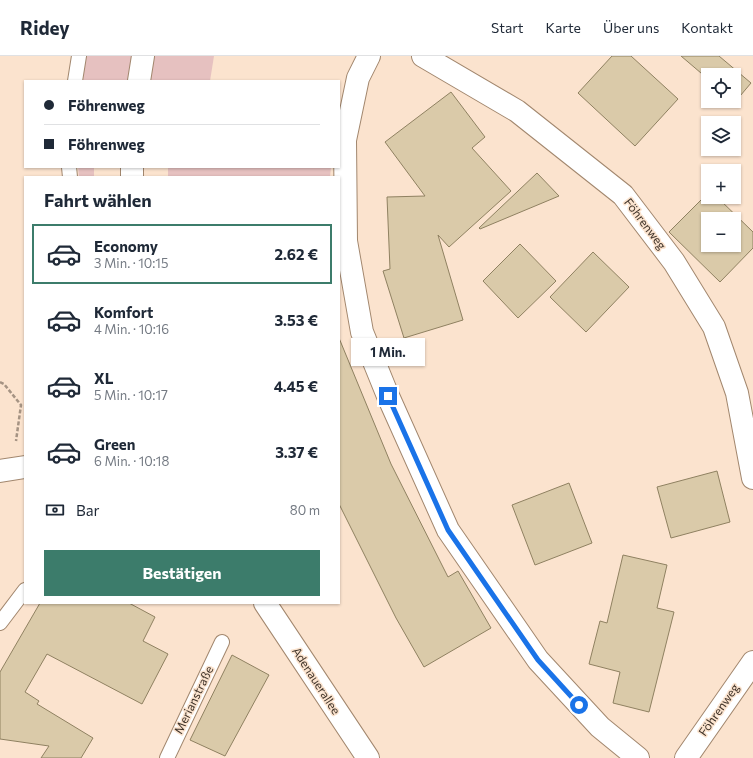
<!DOCTYPE html>
<html lang="de">
<meta charset="utf-8">
<style>
body{margin:0;font-family:Commissioner,sans-serif;background:#f6f6f7;color:#1f2937;height:100vh;display:flex;flex-direction:column;font-size:15px;white-space:nowrap}
*{box-sizing:border-box;margin:0}
p{font-size:13px;color:#747a83}
.icon{flex:none;width:22px;height:22px;fill:none;stroke:currentColor;stroke-width:2;stroke-linecap:round;stroke-linejoin:round}
.map{position:relative;flex:1;overflow:hidden}
.panel{position:absolute;left:24px;top:120px;width:316px;height:428px;display:flex;flex-direction:column;background:#fff;border-radius:0px;box-shadow:0 1px 3px #0004}
.panel>*{flex:none}
.guide{position:absolute;left:24px;top:24px;width:316px;height:88px;border-radius:0px;box-shadow:0 1px 3px #0004;display:grid;align-content:center;height:88px;padding:0 20px;background:#fff}
.fabs{position:absolute;left:701px;top:12px;display:grid;gap:8px}
.fabs a{display:grid;place-items:center;width:40px;height:40px;border-radius:0px;background:#fff;box-shadow:0 1px 3px #0004;font-size:20px}
.end{position:absolute;width:18px;height:18px;margin:-9px;border:5px solid #1a73e8;background:#fff;box-shadow:0 0 0 2px #fff}
.from{border-radius:50%}
.bubble{position:absolute;height:28px;border-radius:0px;background:#fff;box-shadow:0 1px 3px #0004;font-size:13px;font-weight:700;line-height:28px;text-align:center}
.guide b{display:flex;align-items:center;gap:14px;height:38px;font-size:15px}
.guide b+b{border-top:1px solid #e0e1e3}
.guide i{width:10px;height:10px;background:#1f2937}
ul{padding:0;list-style:none}
li{display:flex;align-items:center;gap:12px;height:60px;margin:0 8px 6px;padding:0 12px;border:2px solid transparent;border-radius:0px}
li div{flex:1}
li b{display:block;font-size:15px}
li em{font-style:normal;font-weight:700}
li.current{border-color:#3c7c6b}
li>.icon{width:36px;height:36px;stroke-width:1.5}
h2{padding:0 20px;font-size:18px;line-height:48px}
.pay{display:flex;align-items:center;gap:10px;height:44px;padding:0 20px;font-size:15px}
.pay p{margin-inline-start:auto}
.cta{display:flex;gap:8px;margin-top:auto;padding:8px 20px}
.cta a{flex:1;height:46px;border-radius:0px;background:#3c7c6b;color:#fff;font-size:16px;font-weight:700;line-height:46px;text-align:center}
header{display:flex;align-items:center;gap:24px;box-sizing:border-box;height:56px;padding:0 20px;background:#fff;border-bottom:1px solid #e0e1e3}
header strong{font-size:19px}
nav{display:flex;gap:22px;margin-inline-start:auto;font-size:14px}
.map>svg:first-child{display:block}
.green{fill:#e6c1c0}
.building{fill:#dacaa9;stroke:#8f8161;fill-rule:evenodd}
.lines{fill:none;stroke-linecap:round;stroke-linejoin:round}
.service-casing{stroke:#a2876e;stroke-width:16}
.minor-casing{stroke:#a2876e;stroke-width:24}
.tertiary-casing{stroke:#a2876e;stroke-width:24}
.secondary-casing{stroke:#a2876e;stroke-width:24}
.path{stroke:#a59383;stroke-width:2.5;stroke-dasharray:4 2;stroke-linecap:butt}
.service{stroke:#fff;stroke-width:14}
.minor{stroke:#fff;stroke-width:22}
.tertiary{stroke:#fff;stroke-width:22}
.secondary{stroke:#fff;stroke-width:22}
.route{stroke:#1a73e8;stroke-width:5}
.labels{text-anchor:middle;stroke-width:3;stroke-linejoin:round;paint-order:stroke}
.street-label{font-size:12px;fill:#3f3329;stroke:#fbe3ce}
</style>
<header>
<strong>Ridey</strong>
<nav><a>Start</a><a>Karte</a><a>Über uns</a><a>Kontakt</a></nav>
</header>
<div class="map">
<svg width="753" height="702" viewBox="0 0 753 702">
<rect width="100%" height="100%" fill="#fbe3ce"/>
<!-- green -->
<g class="green">
<path d="M 85,0 L 214,0 L 210,25 L 83,25 Z"/>
<path d="M 78,111 L 94,111 L 94,121 L 79,121 Z"/>
<path d="M 168,111 L 331,111 L 330,121 L 168,121 Z"/>
</g>
<!-- building -->
<g class="building">
<path d="M 612,0 L 631,0 L 678,43 L 635,90 L 578,37 Z"/>
<path d="M 681,0 L 719,0 L 751,27 L 735,46 L 734,19 L 708,19 L 708,23 Z"/>
<path d="M 451,36 L 485,81 L 472,92 L 511,135 L 449,191 L 438,179 L 463,264 L 404,282 L 383,215 L 390,213 L 387,141 L 425,140 L 385,86 Z"/>
<path d="M 537,117 L 559,140 L 480,173 L 479,172 Z"/>
<path d="M 708,137 L 708,141 L 717,141 L 753,176 L 753,192 L 720,226 L 669,176 ZM 708,163 L 734,163 L 734,189 L 708,189 Z"/>
<path d="M 520,188 L 556,225 L 518,262 L 483,225 Z"/>
<path d="M 593,196 L 629,231 L 586,276 L 550,241 Z"/>
<path d="M 339,282 L 391,408 L 448,521 L 458,515 L 491,572 L 424,611 L 396,562 L 339,448 Z"/>
<path d="M 717,415 L 730,466 L 671,482 L 657,431 Z"/>
<path d="M 569,427 L 592,487 L 535,509 L 512,449 Z"/>
<path d="M 623,499 L 667,509 L 657,552 L 674,556 L 649,656 L 613,647 L 620,616 L 589,608 L 600,565 L 607,567 Z"/>
<path d="M 40,547 L 129,547 L 155,561 L 143,585 L 168,598 L 142,648 L 47,598 L 25,636 L 39,645 L 37,648 L 93,682 L 81,702 L 41,702 L 49,690 L 0,683 L 0,616 Z"/>
<path d="M 232,599 L 269,619 L 225,700 L 190,684 Z"/>
</g>
<g class="lines">
<defs>
<g id="service">
<path d="M 75,25 L 79,0"/>
<path d="M 69,111 L 70,121"/>
<path d="M 0,567 L 25,534"/>
<path d="M 167,702 L 222,586"/>
</g>
<g id="minor">
<path d="M 369,0 L 358,22 L 345,84 L 346,185 L 362,276 L 388,340 L 448,474 L 538,604 L 600,671 L 638,702"/>
<path d="M 423,0 L 517,55 L 623,139 L 674,206 L 714,271 L 737,337 L 753,422"/>
<path d="M 686,702 L 753,606"/>
</g>
<path id="tertiary" d="M 0,415 L 25,411"/>
<g id="secondary">
<path d="M 139,25 L 143,0"/>
<path d="M 132,121 L 132,111"/>
<path d="M 265,547 L 368,702"/>
</g>
</defs>
<!-- service casing -->
<use href="#service" class="service-casing"/>
<!-- minor casing -->
<use href="#minor" class="minor-casing"/>
<!-- tertiary casing -->
<use href="#tertiary" class="tertiary-casing"/>
<!-- secondary casing -->
<use href="#secondary" class="secondary-casing"/>
<!-- path -->
<path class="path" d="M 0,326 L 4,328 L 21,349 L 16,385"/>
<!-- service -->
<use href="#service" class="service"/>
<!-- minor -->
<use href="#minor" class="minor"/>
<!-- tertiary -->
<use href="#tertiary" class="tertiary"/>
<!-- secondary -->
<use href="#secondary" class="secondary"/>
</g>
<g class="lines">
<!-- route -->
<path class="route" d="M 388,340 L 448,474 L 538,604 L 579,649"/>
</g>
<g class="labels">
<!-- street labels -->
<g class="street-label">
<text transform="translate(645 168) rotate(53)" y="4">Föhrenweg</text>
<text transform="translate(316 625) rotate(57)" y="4">Adenauerallee</text>
<text transform="translate(194 644) rotate(-64)" y="4">Merianstraße</text>
<text transform="translate(719 654) rotate(-55)" y="4">Föhrenweg</text>
</g>
</g>
</svg>
<div class="fabs">
<a><svg class="icon" aria-label="locate" viewBox="0 0 24 24"><circle cx="12" cy="12" r="6"/><path d="M12 2v4M12 18v4M2 12h4M18 12h4"/></svg></a>
<a><svg class="icon" aria-label="layers" viewBox="0 0 24 24"><path d="M12 4l9 5-9 5-9-5zM3 14l9 5 9-5"/></svg></a>
<a>+</a>
<a>−</a>
</div>
<i class="end from" style="left:579px;top:649px"></i>
<i class="end" style="left:388px;top:340px"></i>
<div class="bubble" style="left:351px;top:282px;width:74px">1 Min.</div>
<div class="guide">
<b><i class="from"></i>Föhrenweg</b>
<b><i></i>Föhrenweg</b>
</div>
<section class="panel">
<h2>Fahrt wählen</h2>
<ul>
<li class="current"><svg class="icon" aria-label="car" viewBox="0 0 24 24"><path d="M5 17H2v-5l4-1 3-4h7l3 4 3 1v5h-3M9 17h6M6 11h13"/><circle cx="7" cy="17" r="2"/><circle cx="17" cy="17" r="2"/></svg><div><b>Economy</b><p>3 Min. · 10:15</p></div><em>2.62 €</em></li>
<li><svg class="icon" aria-label="car" viewBox="0 0 24 24"><path d="M5 17H2v-5l4-1 3-4h7l3 4 3 1v5h-3M9 17h6M6 11h13"/><circle cx="7" cy="17" r="2"/><circle cx="17" cy="17" r="2"/></svg><div><b>Komfort</b><p>4 Min. · 10:16</p></div><em>3.53 €</em></li>
<li><svg class="icon" aria-label="car" viewBox="0 0 24 24"><path d="M5 17H2v-5l4-1 3-4h7l3 4 3 1v5h-3M9 17h6M6 11h13"/><circle cx="7" cy="17" r="2"/><circle cx="17" cy="17" r="2"/></svg><div><b>XL</b><p>5 Min. · 10:17</p></div><em>4.45 €</em></li>
<li><svg class="icon" aria-label="car" viewBox="0 0 24 24"><path d="M5 17H2v-5l4-1 3-4h7l3 4 3 1v5h-3M9 17h6M6 11h13"/><circle cx="7" cy="17" r="2"/><circle cx="17" cy="17" r="2"/></svg><div><b>Green</b><p>6 Min. · 10:18</p></div><em>3.37 €</em></li>
</ul>
<div class="pay"><svg class="icon" aria-label="cash" viewBox="0 0 24 24"><path d="M3 7h18v10H3z"/><circle cx="12" cy="12" r="2"/></svg>Bar<p>80 m</p></div>
<div class="cta"><a>Bestätigen</a></div>
</section>
</div>
